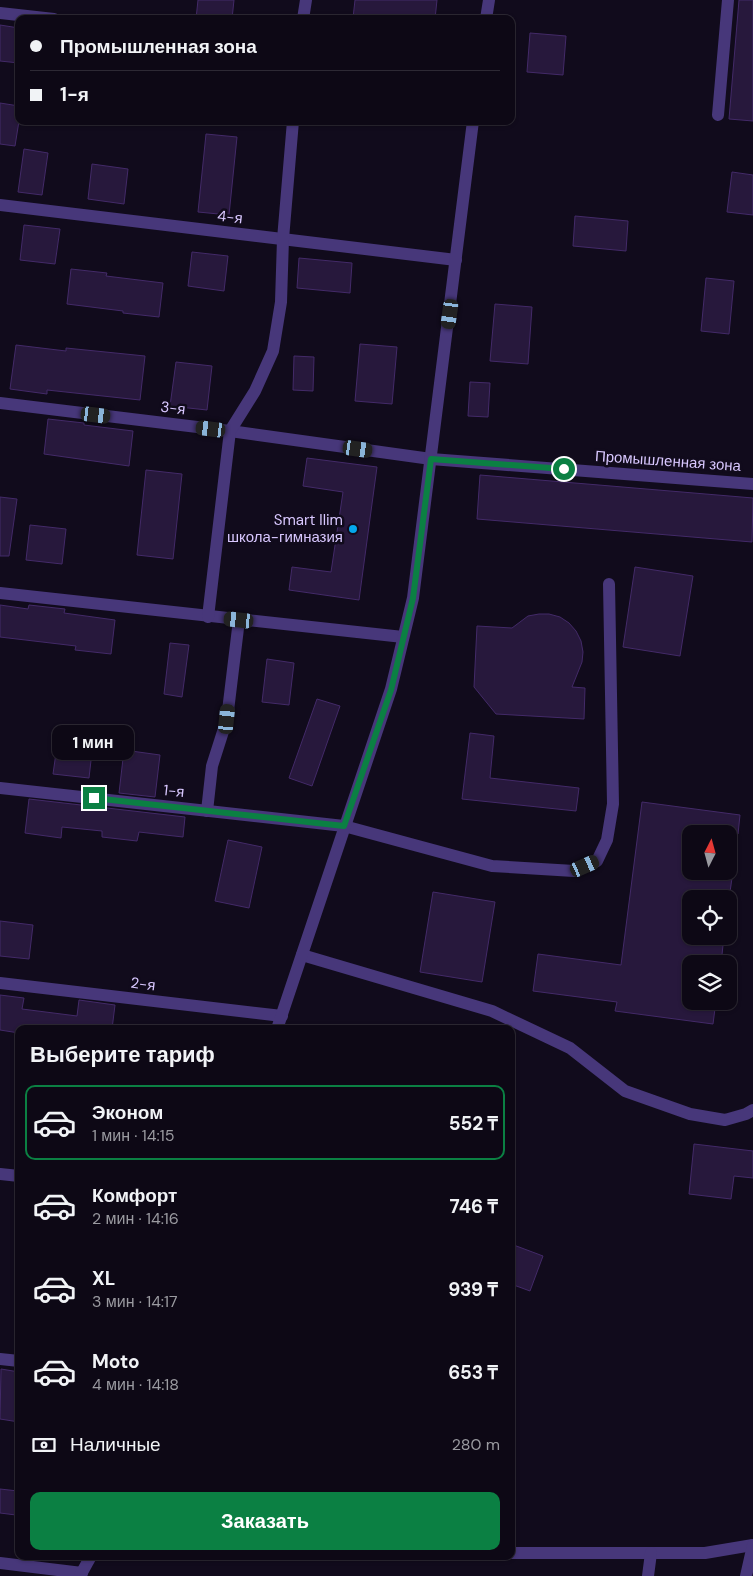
<!DOCTYPE html>
<html lang="ru">
<meta charset="utf-8">
<style>
body{margin:0;font-family:"DM Sans",sans-serif;background:#1b1622;color:#f1f3f6;height:100vh;display:flex;flex-direction:column;font-size:19px;white-space:nowrap}
*{box-sizing:border-box;margin:0}
p{font-size:16px;color:#9a9aa0}
.icon{flex:none;width:28px;height:28px;fill:none;stroke:currentColor;stroke-width:2;stroke-linecap:round;stroke-linejoin:round}
.map{position:relative;flex:1;overflow:hidden}
.sheet{position:absolute;left:15px;top:1025px;width:500px;height:535px;display:flex;flex-direction:column;background:#0d0815;border-radius:10px;box-shadow:0 1px 4px #0004,0 0 0 1px #2d2934}
.sheet>*{flex:none}
.hud{position:absolute;left:15px;top:15px;width:500px;height:110px;border-radius:10px;box-shadow:0 1px 4px #0004,0 0 0 1px #2d2934;display:grid;align-content:center;height:110px;padding:0 15px;background:#0d0815}
.needle{width:32px;rotate:6deg}
.buttons{position:absolute;left:682px;top:825px;display:grid;gap:10px}
.buttons a{display:grid;place-items:center;width:55px;height:55px;border-radius:10px;background:#0d0815;box-shadow:0 1px 4px #0004,0 0 0 1px #2d2934;font-size:25px}
.end{position:absolute;width:22px;height:22px;margin:-11px;border:6px solid #0b8043;background:#fff;box-shadow:0 0 0 2px #fff}
.from{border-radius:50%}
.bubble{position:absolute;height:35px;border-radius:10px;background:#0d0815;box-shadow:0 1px 4px #0004,0 0 0 1px #2d2934;font-size:16px;font-weight:700;line-height:35px;text-align:center}
.car{position:absolute;width:15px;height:30px;margin:-15px -8px;border-radius:6px;box-shadow:0 0 4px 1px #0007;background:linear-gradient(#222 24%,#8ab4d8 0 40%,#222 0 76%,#8ab4d8 0 86%,#222 0)}
.hud b{display:flex;align-items:center;gap:18px;height:48px;font-size:19px}
.hud b+b{border-top:1px solid #2d2934}
.hud i{width:12px;height:12px;background:#f1f3f6}
ul{padding:0;list-style:none}
li{display:flex;align-items:center;gap:15px;height:75px;margin:0 10px 8px;padding:0 5px;border:2px solid transparent;border-radius:10px}
li div{flex:1}
li b{display:block;font-size:19px}
li em{font-style:normal;font-weight:700}
li.on{border-color:#0b8043}
li>.icon{width:45px;height:45px;stroke-width:1.5}
h2{padding:0 15px;font-size:22px;line-height:60px}
.pay{display:flex;align-items:center;gap:12px;height:55px;padding:0 15px;font-size:19px}
.pay p{margin-inline-start:auto}
.cta{display:flex;gap:10px;margin-top:auto;padding:10px 15px}
.cta a{flex:1;height:58px;border-radius:10px;background:#0b8043;color:#fff;font-size:20px;font-weight:700;line-height:58px;text-align:center}
.map>svg:first-child{display:block}
.building{fill:#27183c;stroke:#432a68}
.lines{fill:none;stroke-linecap:round;stroke-linejoin:round}
.minor{stroke:#47377a;stroke-width:12}
.route{stroke:#0b8043;stroke-width:6}
.poi-dot{fill:#05a7ec;stroke:#110b1c;stroke-width:2}
.labels{text-anchor:middle;stroke-width:5;stroke-linejoin:round;paint-order:stroke}
.street-label{font-size:15px;fill:#d8c7fe;stroke:#110b1c}
.poi-label{font-size:15px;fill:#d8c7fe;stroke:#110b1c;text-anchor:end}
</style>
<div class="map">
<svg width="753" height="1576" viewBox="0 0 753 1576">
<rect width="100%" height="100%" fill="#110b1c"/>
<!-- building -->
<g class="building">
<path d="M 198,0 L 234,0 L 232,19 L 196,19 Z"/>
<path d="M 355,0 L 437,0 L 435,19 L 353,18 Z"/>
<path d="M 739,0 L 753,0 L 753,121 L 729,119 Z"/>
<path d="M 0,25 L 19,28 L 19,63 L 0,61 Z"/>
<path d="M 530,33 L 566,36 L 563,75 L 527,72 Z"/>
<path d="M 0,103 L 19,106 L 19,121 L 15,146 L 0,144 Z"/>
<path d="M 206,134 L 237,137 L 229,215 L 198,212 Z"/>
<path d="M 24,149 L 48,153 L 42,195 L 18,192 Z"/>
<path d="M 92,164 L 128,169 L 124,204 L 88,199 Z"/>
<path d="M 732,172 L 753,175 L 753,215 L 727,212 Z"/>
<path d="M 575,216 L 628,221 L 626,251 L 573,246 Z"/>
<path d="M 24,225 L 60,229 L 55,264 L 20,260 Z"/>
<path d="M 192,252 L 228,256 L 224,291 L 188,286 Z"/>
<path d="M 299,258 L 352,263 L 350,293 L 297,288 Z"/>
<path d="M 71,269 L 107,273 L 106,276 L 163,283 L 159,317 L 123,313 L 123,311 L 67,304 Z"/>
<path d="M 706,278 L 734,281 L 729,334 L 701,331 Z"/>
<path d="M 495,304 L 532,307 L 528,364 L 490,361 Z"/>
<path d="M 360,344 L 397,347 L 392,404 L 355,401 Z"/>
<path d="M 16,345 L 66,351 L 66,348 L 145,356 L 140,400 L 47,390 L 47,394 L 10,389 Z"/>
<path d="M 294,356 L 314,357 L 313,391 L 293,390 Z"/>
<path d="M 176,362 L 212,366 L 207,410 L 170,406 Z"/>
<path d="M 470,382 L 490,383 L 488,417 L 468,416 Z"/>
<path d="M 48,419 L 84,423 L 84,425 L 133,431 L 129,466 L 44,454 Z"/>
<path d="M 307,458 L 377,467 L 359,600 L 289,590 L 292,567 L 331,572 L 343,492 L 303,486 Z"/>
<path d="M 146,470 L 182,474 L 173,559 L 137,555 Z"/>
<path d="M 480,475 L 753,498 L 752,542 L 477,519 Z"/>
<path d="M 0,497 L 17,499 L 9,556 L 0,556 Z"/>
<path d="M 30,525 L 66,529 L 62,564 L 26,560 Z"/>
<path d="M 635,567 L 693,576 L 680,656 L 623,647 Z"/>
<path d="M 0,605 L 28,609 L 29,605 L 65,609 L 64,613 L 115,620 L 111,654 L 75,650 L 76,646 L 0,637 Z"/>
<path d="M 539,614 L 549,614 L 560,617 L 569,623 L 576,631 L 581,641 L 583,652 L 582,662 L 572,687 L 585,688 L 584,719 L 496,714 L 474,687 L 477,626 L 512,628 L 528,616 Z"/>
<path d="M 170,643 L 189,645 L 182,697 L 164,694 Z"/>
<path d="M 267,659 L 294,663 L 289,705 L 262,702 Z"/>
<path d="M 317,699 L 340,706 L 312,786 L 289,778 Z"/>
<path d="M 470,733 L 494,736 L 490,778 L 579,788 L 576,811 L 462,799 Z"/>
<path d="M 58,739 L 93,743 L 89,778 L 53,774 Z"/>
<path d="M 124,750 L 160,755 L 155,797 L 119,793 Z"/>
<path d="M 29,799 L 185,817 L 183,837 L 139,832 L 137,841 L 102,837 L 102,831 L 62,827 L 61,838 L 25,833 Z"/>
<path d="M 642,802 L 740,815 L 738,834 L 691,834 L 691,871 L 733,871 L 729,899 L 691,899 L 691,936 L 724,936 L 721,964 L 691,964 L 691,1001 L 716,1001 L 713,1024 L 615,1011 L 617,1002 L 533,991 L 538,954 L 621,965 Z"/>
<path d="M 228,840 L 262,847 L 249,908 L 215,901 Z"/>
<path d="M 433,892 L 495,902 L 482,982 L 420,972 Z"/>
<path d="M 0,921 L 33,925 L 29,959 L 0,956 Z"/>
<path d="M 0,995 L 24,998 L 22,1009 L 77,1016 L 79,1000 L 115,1005 L 112,1029 L 19,1029 L 19,1033 L 0,1030 Z"/>
<path d="M 694,1144 L 753,1151 L 753,1178 L 734,1176 L 731,1199 L 689,1194 Z"/>
<path d="M 511,1244 L 543,1256 L 530,1291 L 511,1284 Z"/>
<path d="M 1,1369 L 19,1372 L 19,1422 L 0,1419 Z"/>
<path d="M 0,1489 L 18,1491 L 16,1515 L 0,1513 Z"/>
</g>
<g class="lines">
<!-- minor -->
<g class="minor">
<path d="M 0,13 L 54,19"/>
<path d="M 303,19 L 306,0"/>
<path d="M 486,19 L 489,0"/>
<path d="M 718,115 L 728,0"/>
<path d="M 0,205 L 456,260"/>
<path d="M 0,403 L 230,431 L 431,459 L 753,484"/>
<path d="M 0,593 L 403,637"/>
<path d="M 208,617 L 230,431 L 255,391 L 273,351 L 281,302 L 283,239 L 293,121"/>
<path d="M 0,788 L 344,826 L 492,866 L 574,871 L 597,861 L 607,840 L 613,804 L 609,584"/>
<path d="M 207,811 L 212,766 L 227,719 L 239,620"/>
<path d="M 302,955 L 492,1011 L 570,1048 L 625,1091 L 690,1114 L 725,1120 L 746,1114 L 753,1110"/>
<path d="M 0,983 L 282,1016"/>
<path d="M 277,1029 L 391,689 L 413,598 L 473,121"/>
<path d="M 0,1174 L 19,1176"/>
<path d="M 0,1359 L 19,1361"/>
<path d="M 511,1553 L 705,1553 L 753,1545"/>
<path d="M 0,1563 L 82,1573"/>
<path d="M 80,1576 L 91,1556"/>
<path d="M 648,1576 L 651,1553"/>
<path d="M 746,1576 L 753,1545"/>
</g>
</g>
<g class="lines">
<!-- route -->
<path class="route" d="M 94,798 L 344,826 L 391,690 L 413,598 L 431,459 L 564,469"/>
</g>
<!-- markers -->
<circle class="poi-dot" cx="353" cy="529" r="5"/>
<g class="labels">
<!-- street labels -->
<g class="street-label">
<text transform="translate(230 217) rotate(7)" y="5">4-я</text>
<text transform="translate(173 408) rotate(7)" y="5">3-я</text>
<text transform="translate(668 461) rotate(4)" y="5">Промышленная зона</text>
<text transform="translate(174 791) rotate(6)" y="5">1-я</text>
<text transform="translate(143 984) rotate(7)" y="5">2-я</text>
</g>
<!-- poi labels -->
<g class="poi-label">
<text x="343" y="525">Smart llim<tspan x="343" dy="17">школа-гимназия</tspan></text>
</g>
</g>
</svg>
<div class="buttons">
<a><svg class="needle" viewBox="-14 -14 28 28"><path d="M0-13l5 13h-10z" fill="#e53935"/><path d="M0 13l5-13h-10z" fill="#9a9aa0"/></svg></a>
<a><svg class="icon" aria-label="locate" viewBox="0 0 24 24"><circle cx="12" cy="12" r="6"/><path d="M12 2v4M12 18v4M2 12h4M18 12h4"/></svg></a>
<a><svg class="icon" aria-label="layers" viewBox="0 0 24 24"><path d="M12 4l9 5-9 5-9-5zM3 14l9 5 9-5"/></svg></a>
</div>
<i class="end from" style="left:564px;top:469px"></i>
<i class="end" style="left:94px;top:798px"></i>
<div class="bubble" style="left:52px;top:725px;width:82px">1 мин</div>
<i class="car" style="left:450px;top:314px;rotate:188deg"></i>
<i class="car" style="left:96px;top:415px;rotate:97deg"></i>
<i class="car" style="left:211px;top:429px;rotate:277deg"></i>
<i class="car" style="left:358px;top:449px;rotate:98deg"></i>
<i class="car" style="left:239px;top:620px;rotate:276deg"></i>
<i class="car" style="left:227px;top:719px;rotate:6deg"></i>
<i class="car" style="left:585px;top:866px;rotate:66deg"></i>
<div class="hud">
<b><i class="from"></i>Промышленная зона</b>
<b><i></i>1-я</b>
</div>
<section class="sheet">
<h2>Выберите тариф</h2>
<ul>
<li class="on"><svg class="icon" aria-label="car" viewBox="0 0 24 24"><path d="M5 17H2v-5l4-1 3-4h7l3 4 3 1v5h-3M9 17h6M6 11h13"/><circle cx="7" cy="17" r="2"/><circle cx="17" cy="17" r="2"/></svg><div><b>Эконом</b><p>1 мин · 14:15</p></div><em>552 ₸</em></li>
<li><svg class="icon" aria-label="car" viewBox="0 0 24 24"><path d="M5 17H2v-5l4-1 3-4h7l3 4 3 1v5h-3M9 17h6M6 11h13"/><circle cx="7" cy="17" r="2"/><circle cx="17" cy="17" r="2"/></svg><div><b>Комфорт</b><p>2 мин · 14:16</p></div><em>746 ₸</em></li>
<li><svg class="icon" aria-label="car" viewBox="0 0 24 24"><path d="M5 17H2v-5l4-1 3-4h7l3 4 3 1v5h-3M9 17h6M6 11h13"/><circle cx="7" cy="17" r="2"/><circle cx="17" cy="17" r="2"/></svg><div><b>XL</b><p>3 мин · 14:17</p></div><em>939 ₸</em></li>
<li><svg class="icon" aria-label="car" viewBox="0 0 24 24"><path d="M5 17H2v-5l4-1 3-4h7l3 4 3 1v5h-3M9 17h6M6 11h13"/><circle cx="7" cy="17" r="2"/><circle cx="17" cy="17" r="2"/></svg><div><b>Moto</b><p>4 мин · 14:18</p></div><em>653 ₸</em></li>
</ul>
<div class="pay"><svg class="icon" aria-label="cash" viewBox="0 0 24 24"><path d="M3 7h18v10H3z"/><circle cx="12" cy="12" r="2"/></svg>Наличные<p>280 m</p></div>
<div class="cta"><a>Заказать</a></div>
</section>
</div>
